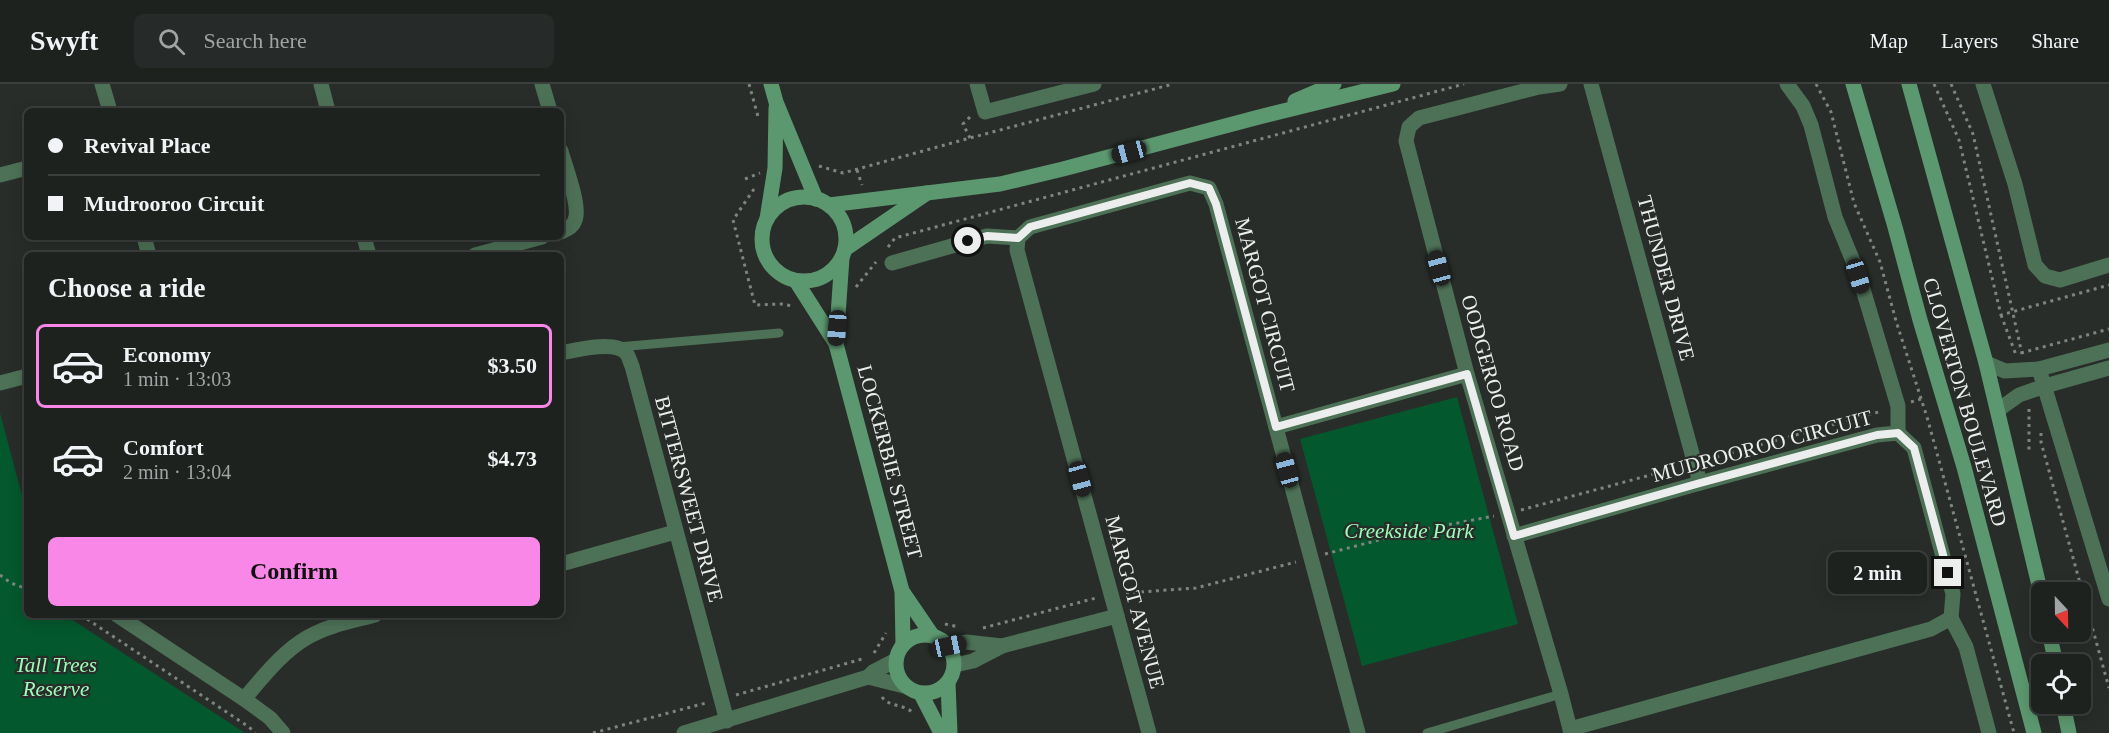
<!DOCTYPE html>
<meta charset="utf-8">
<style>
body{margin:0;font-family:"Times New Roman",serif;background:#262a28;color:#f1f3f6;height:100vh;display:flex;flex-direction:column;font-size:22px;white-space:nowrap}
*{box-sizing:border-box;margin:0}
p{font-size:20px;color:#a1a4a4}
.icon{flex:none;width:33px;height:33px;fill:none;stroke:currentColor;stroke-width:2;stroke-linecap:round;stroke-linejoin:round}
.map{position:relative;flex:1;overflow:hidden}
.side{position:absolute;left:24px;top:168px;width:540px;height:366px;display:flex;flex-direction:column;background:#1e221f;border-radius:9px;box-shadow:0 3px 15px #0003,0 0 0 2px #3c3f3d}
.side>*{flex:none}
.top-card{position:absolute;left:24px;top:24px;width:540px;height:132px;border-radius:9px;box-shadow:0 3px 15px #0003,0 0 0 2px #3c3f3d;display:grid;align-content:center;height:132px;padding:0 24px;background:#1e221f}
.needle{width:39px;rotate:158deg}
.controls{position:absolute;left:2031px;top:498px;display:grid;gap:12px}
.controls a{display:grid;place-items:center;width:60px;height:60px;border-radius:9px;background:#1e221f;box-shadow:0 3px 15px #0003,0 0 0 2px #3c3f3d;font-size:30px}
.end{position:absolute;width:27px;height:27px;margin:-14px;border:8px solid #ebeeec;background:#111;box-shadow:0 0 0 3px #111}
.from{border-radius:50%}
.bubble{position:absolute;height:42px;border-radius:9px;background:#1e221f;box-shadow:0 3px 15px #0003,0 0 0 2px #3c3f3d;font-size:20px;font-weight:700;line-height:42px;text-align:center}
.car{position:absolute;width:18px;height:36px;margin:-18px -9px;border-radius:8px;box-shadow:0 0 4px 2px #0007;background:linear-gradient(#222 24%,#8ab4d8 0 40%,#222 0 76%,#8ab4d8 0 86%,#222 0)}
.top-card b{display:flex;align-items:center;gap:21px;height:57px;font-size:22px}
.top-card b+b{border-top:2px solid #3c3f3d}
.top-card i{width:15px;height:15px;background:#f1f3f6}
ul{padding:0;list-style:none}
li{display:flex;align-items:center;gap:18px;height:84px;margin:0 12px 9px;padding:0 12px;border:3px solid transparent;border-radius:9px}
li div{flex:1}
li b{display:block;font-size:22px}
li em{font-style:normal;font-weight:700}
li.current{border-color:#f987e8}
li>.icon{width:54px;height:54px;stroke-width:1.5}
h2{padding:0 24px;font-size:27px;line-height:72px}
.primary-button{display:flex;gap:12px;margin-top:auto;padding:12px 24px}
.primary-button a{flex:1;height:69px;border-radius:9px;background:#f987e8;color:#111;font-size:24px;font-weight:700;line-height:69px;text-align:center}
header{display:flex;align-items:center;gap:36px;box-sizing:border-box;height:84px;padding:0 30px;background:#1e221f;border-bottom:2px solid #3c3f3d}
header strong{font-size:28px}
nav{display:flex;gap:33px;margin-inline-start:auto;font-size:21px}
.search{width:420px;height:54px;background:#262a28;display:flex;align-items:center;gap:15px;box-sizing:border-box;padding:0 21px;border-radius:9px;color:#a1a4a4;font-size:22px}
.map>svg:first-child{display:block}
.green{fill:#04582d}
.lines{fill:none;stroke-linecap:round;stroke-linejoin:round}
.path{stroke:#808481;stroke-width:3;stroke-dasharray:3 4.5;stroke-linecap:butt}
.lane{stroke:#4d7157;stroke-width:9}
.street{stroke:#4d7157;stroke-width:15}
.secondary{stroke:#5c986f;stroke-width:15}
.route{stroke:#ebeeec;stroke-width:8}
.labels{text-anchor:middle;stroke-width:4.5;stroke-linejoin:round;paint-order:stroke}
.street-label{font-size:21px;fill:#ebeeec;stroke:#282d29}
.park-label{font-size:21px;font-style:italic;fill:#9ffdbc;stroke:#282d29}
</style>
<header>
<strong>Swyft</strong>
<div class="search"><svg class="icon" aria-label="search" viewBox="0 0 24 24"><circle cx="10" cy="10" r="6"/><path d="M15 15l6 6"/></svg>Search here</div>
<nav><a>Map</a><a>Layers</a><a>Share</a></nav>
</header>
<div class="map">
<svg width="2109" height="649" viewBox="0 0 2109 649">
<rect width="100%" height="100%" fill="#282d29"/>
<!-- green -->
<g class="green">
<path d="M 1457,313 L 1518,540 L 1362,582 L 1300,355 Z"/>
<path d="M 0,329 L 27,430 L 27,531 L 65,531 L 245,649 L 0,649 Z"/>
</g>
<g class="lines">
<!-- path -->
<g class="path">
<path d="M 749,0 L 759,36"/>
<path d="M 1816,0 L 1831,28 L 1854,119 L 1880,178 L 1896,237 L 1927,333 L 2014,649"/>
<path d="M 1934,0 L 1959,56 L 2001,231 L 2109,201"/>
<path d="M 1951,0 L 1973,50 L 2022,270"/>
<path d="M 970,54 L 963,40 L 970,33"/>
<path d="M 819,82 L 843,89 L 970,54 L 1173,0"/>
<path d="M 857,86 L 862,101"/>
<path d="M 745,95 L 760,89"/>
<path d="M 754,105 L 733,136 L 755,221 L 781,220 L 794,222"/>
<path d="M 888,163 L 895,154 L 1464,0"/>
<path d="M 856,203 L 876,178"/>
<path d="M 2001,231 L 2016,271"/>
<path d="M 2021,269 L 2109,245"/>
<path d="M 1911,318 L 1921,315"/>
<path d="M 2029,325 L 2029,367"/>
<path d="M 2041,349 L 2041,358 L 2109,604"/>
<path d="M 1709,375 L 1882,327"/>
<path d="M 1521,426 L 1680,383"/>
<path d="M 1325,470 L 1410,448 L 1494,432"/>
<path d="M 0,491 L 11,499 L 27,505"/>
<path d="M 1126,509 L 1196,504 L 1296,478"/>
<path d="M 81,531 L 249,643 L 255,649"/>
<path d="M 945,540 L 959,543"/>
<path d="M 983,544 L 1096,514"/>
<path d="M 874,569 L 886,549"/>
<path d="M 736,611 L 862,575"/>
<path d="M 882,613 C 889,623 903,620 912,628"/>
<path d="M 593,649 L 706,619"/>
</g>
<!-- lane -->
<g class="lane">
<path d="M 618,263 L 779,249"/>
<path d="M 1427,649 L 1561,610"/>
</g>
<!-- street -->
<g class="street">
<path d="M 102,0 L 110,27"/>
<path d="M 321,0 L 328,27"/>
<path d="M 542,0 L 550,27"/>
<path d="M 977,0 L 985,28 L 1094,0"/>
<path d="M 1560,0 L 1539,3 L 1419,34 L 1409,43 L 1406,57 L 1467,290 L 1561,610 L 1571,649"/>
<path d="M 1591,0 L 1700,399"/>
<path d="M 1787,0 L 1803,22 L 1811,41 L 1835,133 L 1859,192 L 1898,322 L 1898,349"/>
<path d="M 1983,0 L 2015,100 L 2035,181 L 2045,192 L 2060,196 L 2109,181"/>
<path d="M 561,67 C 565,82 581,123 575,136 C 573,143 567,145 561,148"/>
<path d="M 0,91 L 27,84"/>
<path d="M 144,153 L 149,171"/>
<path d="M 364,153 L 369,171"/>
<path d="M 1018,154 L 1030,143 L 1190,99 L 1209,104 L 1216,120 L 1358,649"/>
<path d="M 1018,154 L 1017,166 L 1149,649"/>
<path d="M 475,171 L 542,153"/>
<path d="M 892,179 L 987,152 L 1018,154"/>
<path d="M 561,269 C 576,266 615,256 626,269 C 629,272 630,278 632,282 L 727,637"/>
<path d="M 1986,279 L 2005,287 L 2039,285 L 2109,266"/>
<path d="M 2039,285 L 2109,515"/>
<path d="M 0,299 L 27,292"/>
<path d="M 1998,326 L 2019,311 L 2045,302 L 2109,284"/>
<path d="M 1276,343 L 1467,290"/>
<path d="M 1514,452 L 1700,399 L 1877,351 L 1898,349 L 1914,364 L 1953,510 L 1951,534 L 1931,545 L 1570,645"/>
<path d="M 561,480 L 675,448"/>
<path d="M 117,531 L 244,615 L 270,634 L 283,649"/>
<path d="M 1951,534 L 1966,563 L 1989,649"/>
<path d="M 949,562 L 966,558 L 1002,562"/>
<path d="M 955,581 L 973,577 L 1002,562 L 1117,532"/>
<path d="M 868,593 L 904,602"/>
<path d="M 244,615 C 263,593 283,567 308,553 C 329,541 353,537 375,531"/>
<path d="M 684,649 L 868,593 L 873,588 L 896,576"/>
</g>
<!-- secondary -->
<g class="secondary">
<path d="M 771,0 L 776,18 L 816,115"/>
<path d="M 1853,0 L 1895,143 L 1920,236 L 1964,383 L 2034,649"/>
<path d="M 1909,0 L 1986,279 L 2042,514"/>
<path d="M 1295,17 L 1334,0"/>
<circle cx="804" cy="155" r="42"/>
<path d="M 829,121 L 1000,100 L 1063,85 L 1259,33 L 1393,0"/>
<path d="M 767,135 L 775,84 L 776,24"/>
<path d="M 845,165 L 927,109"/>
<path d="M 796,197 L 836,260 L 902,507 L 903,561"/>
<path d="M 836,260 L 842,174"/>
<path d="M 902,507 L 932,551"/>
<path d="M 2049,548 L 2056,580"/>
<circle cx="925" cy="580" r="29"/>
<path d="M 948,599 L 950,649"/>
<path d="M 921,610 L 941,649"/>
<path d="M 2063,620 L 2069,649"/>
</g>
</g>
<g class="lines">
<!-- route -->
<path class="route" d="M 968,157 L 987,152 L 1018,154 L 1030,143 L 1190,99 L 1209,104 L 1216,120 L 1276,343 L 1467,290 L 1514,452 L 1700,399 L 1877,351 L 1898,349 L 1914,364 L 1948,489"/>
</g>
<g class="labels">
<!-- street labels -->
<g class="street-label">
<text transform="translate(1666 194) rotate(75)" y="7">THUNDER DRIVE</text>
<text transform="translate(1265 221) rotate(75)" y="7">MARGOT CIRCUIT</text>
<text transform="translate(1493 299) rotate(74)" y="7">OODGEROO ROAD</text>
<text transform="translate(1965 318) rotate(74)" y="7">CLOVERTON BOULEVARD</text>
<text transform="translate(1762 362) rotate(-15)" y="7">MUDROOROO CIRCUIT</text>
<text transform="translate(890 378) rotate(75)" y="7">LOCKERBIE STREET</text>
<text transform="translate(689 415) rotate(75)" y="7">BITTERSWEET DRIVE</text>
<text transform="translate(1135 518) rotate(75)" y="7">MARGOT AVENUE</text>
</g>
<!-- park labels -->
<g class="park-label">
<text x="1409" y="454">Creekside Park</text>
<text x="56" y="588">Tall Trees<tspan x="56" dy="24">Reserve</tspan></text>
</g>
</g>
</svg>
<div class="controls">
<a><svg class="needle" viewBox="-14 -14 28 28"><path d="M0-13l5 13h-10z" fill="#e53935"/><path d="M0 13l5-13h-10z" fill="#a1a4a4"/></svg></a>
<a><svg class="icon" aria-label="locate" viewBox="0 0 24 24"><circle cx="12" cy="12" r="6"/><path d="M12 2v4M12 18v4M2 12h4M18 12h4"/></svg></a>
</div>
<i class="end from" style="left:968px;top:157px"></i>
<i class="end" style="left:1948px;top:489px"></i>
<div class="bubble" style="left:1828px;top:468px;width:99px">2 min</div>
<i class="car" style="left:1129px;top:68px;rotate:255deg"></i>
<i class="car" style="left:1439px;top:184px;rotate:345deg"></i>
<i class="car" style="left:1858px;top:192px;rotate:163deg"></i>
<i class="car" style="left:837px;top:244px;rotate:184deg"></i>
<i class="car" style="left:1287px;top:386px;rotate:345deg"></i>
<i class="car" style="left:1080px;top:395px;rotate:165deg"></i>
<i class="car" style="left:949px;top:562px;rotate:78deg"></i>
<div class="top-card">
<b><i class="from"></i>Revival Place</b>
<b><i></i>Mudrooroo Circuit</b>
</div>
<section class="side">
<h2>Choose a ride</h2>
<ul>
<li class="current"><svg class="icon" aria-label="car" viewBox="0 0 24 24"><path d="M5 17H2v-5l4-1 3-4h7l3 4 3 1v5h-3M9 17h6M6 11h13"/><circle cx="7" cy="17" r="2"/><circle cx="17" cy="17" r="2"/></svg><div><b>Economy</b><p>1 min · 13:03</p></div><em>$3.50</em></li>
<li><svg class="icon" aria-label="car" viewBox="0 0 24 24"><path d="M5 17H2v-5l4-1 3-4h7l3 4 3 1v5h-3M9 17h6M6 11h13"/><circle cx="7" cy="17" r="2"/><circle cx="17" cy="17" r="2"/></svg><div><b>Comfort</b><p>2 min · 13:04</p></div><em>$4.73</em></li>
</ul>
<div class="primary-button"><a>Confirm</a></div>
</section>
</div>
